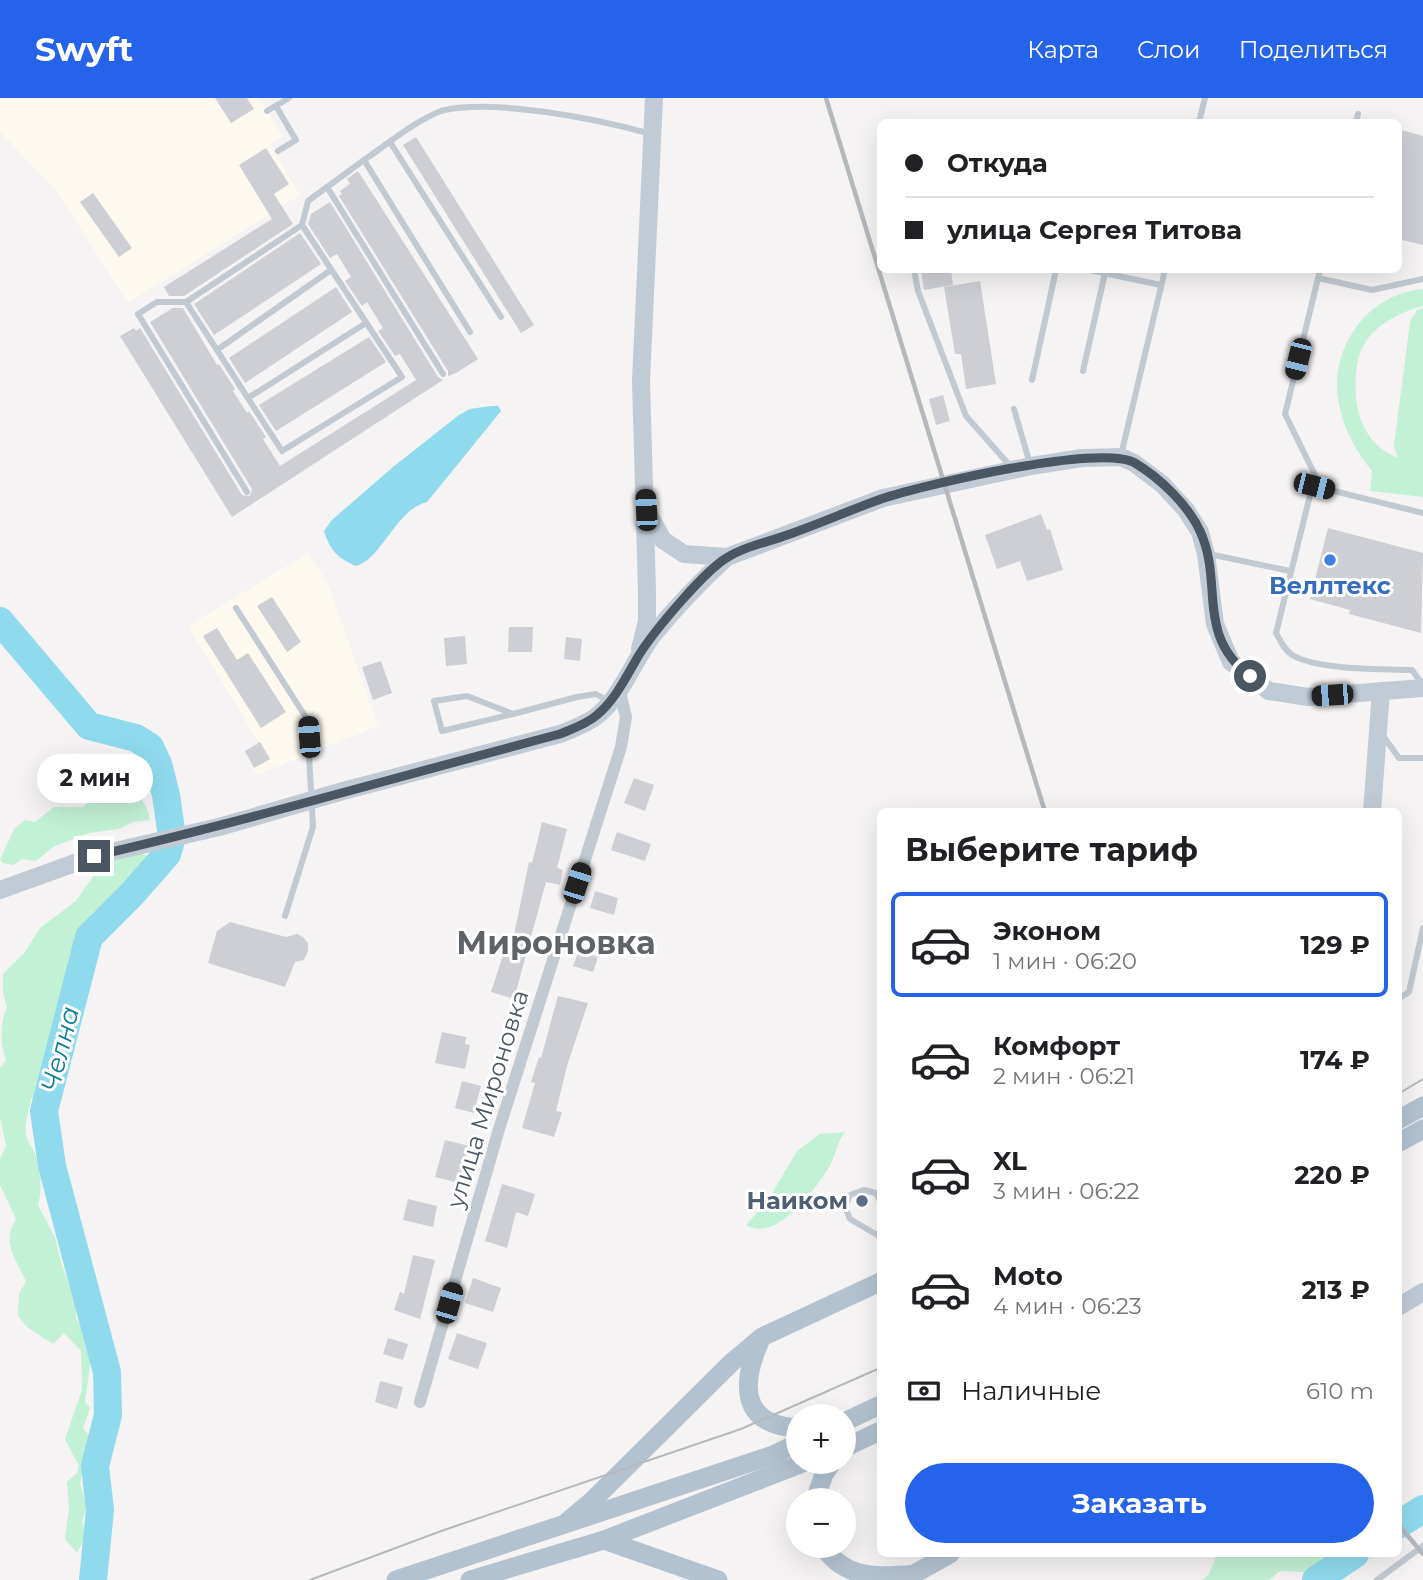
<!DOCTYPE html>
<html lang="ru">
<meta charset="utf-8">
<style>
body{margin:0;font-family:Montserrat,sans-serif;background:#f6f6f6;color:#202124;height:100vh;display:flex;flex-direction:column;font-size:26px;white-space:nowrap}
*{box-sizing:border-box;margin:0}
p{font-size:23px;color:#757577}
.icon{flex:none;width:38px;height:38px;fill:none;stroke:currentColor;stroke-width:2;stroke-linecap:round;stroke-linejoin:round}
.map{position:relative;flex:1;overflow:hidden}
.panel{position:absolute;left:877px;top:710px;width:525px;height:749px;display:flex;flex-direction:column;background:#fff;border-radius:10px;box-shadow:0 7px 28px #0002}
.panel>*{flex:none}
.banner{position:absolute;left:877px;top:21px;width:525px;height:154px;border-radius:10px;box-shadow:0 7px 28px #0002;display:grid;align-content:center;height:154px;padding:0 28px;background:#fff}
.tools{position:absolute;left:786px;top:1306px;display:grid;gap:14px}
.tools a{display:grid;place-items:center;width:70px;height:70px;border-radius:50%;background:#fff;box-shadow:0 7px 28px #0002;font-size:35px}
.end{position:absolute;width:32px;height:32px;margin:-16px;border:9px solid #4a5661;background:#fff;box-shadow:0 0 0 4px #fff}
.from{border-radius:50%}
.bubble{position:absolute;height:49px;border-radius:24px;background:#fff;box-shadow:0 7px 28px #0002;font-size:23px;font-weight:700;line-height:49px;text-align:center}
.car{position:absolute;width:21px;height:42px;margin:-21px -10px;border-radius:9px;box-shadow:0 0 5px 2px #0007;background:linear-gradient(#222 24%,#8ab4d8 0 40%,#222 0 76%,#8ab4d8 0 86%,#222 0)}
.banner b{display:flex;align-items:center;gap:24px;height:66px;font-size:26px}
.banner b+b{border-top:2px solid #e0e0e0}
.banner i{width:18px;height:18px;background:#202124}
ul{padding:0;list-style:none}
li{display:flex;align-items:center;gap:21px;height:105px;margin:0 14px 10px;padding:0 14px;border:4px solid transparent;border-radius:10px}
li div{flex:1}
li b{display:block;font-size:26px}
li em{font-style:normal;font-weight:700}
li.on{border-color:#2563eb}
li>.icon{width:63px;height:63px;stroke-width:1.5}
h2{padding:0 28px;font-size:32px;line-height:84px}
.pay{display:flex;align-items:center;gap:18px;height:77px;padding:0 28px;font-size:26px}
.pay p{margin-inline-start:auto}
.action{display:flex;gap:14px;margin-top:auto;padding:14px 28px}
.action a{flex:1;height:80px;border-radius:42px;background:#2563eb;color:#fff;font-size:28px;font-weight:700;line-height:80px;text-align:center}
header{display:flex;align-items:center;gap:42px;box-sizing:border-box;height:98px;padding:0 35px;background:#2563eb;color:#fff}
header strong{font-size:33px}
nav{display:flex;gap:38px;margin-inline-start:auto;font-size:24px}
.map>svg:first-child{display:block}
.commercial{fill:#fdf9ef}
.green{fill:#c3f1d5}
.water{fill:#90daee}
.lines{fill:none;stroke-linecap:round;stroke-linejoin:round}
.river{stroke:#90daee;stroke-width:28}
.building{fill:#cdcfd5}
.lane{stroke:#c1cad2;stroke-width:6}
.street{stroke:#c1cad2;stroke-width:12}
.secondary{stroke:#c1cbd6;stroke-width:18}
.primary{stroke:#b3c2d1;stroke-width:19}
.tram{stroke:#b5b8bd;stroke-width:2}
.rail{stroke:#b5b8bd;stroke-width:4.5}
.route{stroke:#4a5661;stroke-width:9}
.shop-dot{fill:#3f7fe0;stroke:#fff;stroke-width:2.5}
.service-dot{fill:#5c6f8a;stroke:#fff;stroke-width:2.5}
.labels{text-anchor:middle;stroke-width:6;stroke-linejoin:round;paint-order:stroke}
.shop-label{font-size:24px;font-weight:bold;fill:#366cbe;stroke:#fff}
.street-label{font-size:24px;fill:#4a5661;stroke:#fff}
.service-label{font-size:24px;font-weight:bold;fill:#4e5e75;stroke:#fff;text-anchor:end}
.water-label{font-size:26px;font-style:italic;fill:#0c7c9b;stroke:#fff}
.district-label{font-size:32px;font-weight:bold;fill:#5f6368;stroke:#fff}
</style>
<header>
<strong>Swyft</strong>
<nav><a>Карта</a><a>Слои</a><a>Поделиться</a></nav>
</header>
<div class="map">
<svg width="1423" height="1482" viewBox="0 0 1423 1482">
<rect width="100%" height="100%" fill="#f5f3f3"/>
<!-- commercial -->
<g class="commercial">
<path d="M 0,0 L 259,0 L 283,39 L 270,46 L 300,97 L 128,205 L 56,92 L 0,34 Z"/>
<path d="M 308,455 L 328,486 L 378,628 L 257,677 L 245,653 L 259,645 L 188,528 Z"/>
</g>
<!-- green -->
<g class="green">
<path d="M 1423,191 L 1423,208 C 1403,213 1376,226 1365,245 C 1359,253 1357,266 1356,276 C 1353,310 1362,346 1398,360 L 1394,349 L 1410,223 L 1417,212 L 1423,210 L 1423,399 L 1370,393 L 1372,373 C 1356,353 1344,332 1339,306 C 1328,252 1366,196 1423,191 Z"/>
<path d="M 115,678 C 131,684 148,705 150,722 L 133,724 L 119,731 L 89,735 L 53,749 L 36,763 L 22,761 L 13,767 L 3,765 L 0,762 L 14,731 L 25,722 L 35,724 L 54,709 L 83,709 Z"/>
<path d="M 136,751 L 148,759 L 106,807 L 93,814 L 81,832 L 72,871 L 53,929 L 43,991 L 31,1001 C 29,1012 23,1029 27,1041 C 28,1046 34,1050 35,1056 C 40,1072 43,1091 38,1107 L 55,1140 L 62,1168 L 76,1204 L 76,1220 L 88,1240 L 91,1261 L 85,1304 L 90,1310 L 83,1330 L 93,1343 L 84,1365 L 80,1386 L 87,1410 C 82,1421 80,1425 87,1436 L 77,1455 L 65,1441 L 69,1410 L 67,1384 L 77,1375 L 79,1368 L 65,1341 L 82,1292 L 81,1253 L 64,1235 L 53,1246 L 27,1229 L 18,1218 L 19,1196 L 26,1183 C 16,1162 1,1143 16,1121 L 0,1087 L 0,1061 L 6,1048 L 0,1019 L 0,970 L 6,962 C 0,947 0,924 7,909 L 3,895 L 3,876 L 25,854 L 40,830 L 76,803 L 94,777 L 117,759 Z"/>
<path d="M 845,1034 C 835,1048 837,1056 829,1069 C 815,1092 777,1145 746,1127 L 768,1102 L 797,1053 L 820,1036 Z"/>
<path d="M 1225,1456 L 1331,1456 L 1307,1474 L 1280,1473 L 1269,1482 L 1202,1482 L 1209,1476 L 1216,1459 Z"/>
</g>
<!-- water -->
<path class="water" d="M 491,308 L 498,308 L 501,313 L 427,404 C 395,412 383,460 356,468 C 337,460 330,452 324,433 L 332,422 L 393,369 L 459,317 L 470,311 Z"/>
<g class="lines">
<!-- river -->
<g class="river">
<path d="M 0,523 L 89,628 L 136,640 L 150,649 L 158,666 L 166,697 L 172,739 L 167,756 L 132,796 L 89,839 L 44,1013 L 52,1068 L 107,1274 L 108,1317 L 95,1368 L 100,1412 L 93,1482"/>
<path d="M 1398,1427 L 1423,1411"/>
<path d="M 1316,1482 L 1355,1456"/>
</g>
</g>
<!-- building -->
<g class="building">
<path d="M 215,0 L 247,0 L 254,11 L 231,25 Z"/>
<path d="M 1398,31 L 1423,38 L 1423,147 L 1398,141 Z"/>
<path d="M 416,39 L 534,227 L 521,235 L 403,47 Z"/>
<path d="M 266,50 L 289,86 L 274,96 L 293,126 L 184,198 L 169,198 L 164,189 L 272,121 L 239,67 Z"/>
<path d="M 358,73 L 478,261 L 456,275 L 448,278 L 448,273 L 339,98 L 342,96 L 340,93 L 350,86 L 347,81 Z"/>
<path d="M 93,95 L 132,150 L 119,159 L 80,104 Z"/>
<path d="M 330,104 L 438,279 L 443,282 L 232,419 L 120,238 L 134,230 L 136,233 L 140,230 L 242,397 L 250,398 L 252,391 L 150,224 L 173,210 L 183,210 L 217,267 L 219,266 L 235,291 L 233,293 L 247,315 L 249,313 L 266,339 L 263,341 L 280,368 L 416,282 L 400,256 L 395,258 L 378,233 L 383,230 L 367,204 L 362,208 L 345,183 L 351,179 L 337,156 L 330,160 L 308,126 L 311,116 Z"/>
<path d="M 300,135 L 321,166 L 214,237 L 194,206 Z"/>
<path d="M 921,172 L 951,172 L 953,187 L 924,192 Z"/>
<path d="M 980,183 L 996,286 L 966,291 L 961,256 L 955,256 L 944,189 Z"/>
<path d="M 336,189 L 352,214 L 245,285 L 229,260 Z"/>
<path d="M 369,239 L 386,264 L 276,333 L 259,307 Z"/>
<path d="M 943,297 L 950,323 L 936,327 L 929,301 Z"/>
<path d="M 1041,416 L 1047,432 L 1050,431 L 1063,472 L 1027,483 L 1020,463 L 997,471 L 985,437 Z"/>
<path d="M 1328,430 L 1423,455 L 1421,535 L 1349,516 L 1350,512 L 1310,501 Z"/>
<path d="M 272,499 L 301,544 L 287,554 L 257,508 Z"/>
<path d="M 509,529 L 533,529 L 532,554 L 508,554 Z"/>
<path d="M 217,530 L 237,562 L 248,555 L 286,614 L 261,630 L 203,538 Z"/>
<path d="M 465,538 L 467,566 L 446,568 L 444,540 Z"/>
<path d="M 566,539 L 582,541 L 580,563 L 564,561 Z"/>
<path d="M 381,563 L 392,595 L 373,602 L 362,569 Z"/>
<path d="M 260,644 L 270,661 L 254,670 L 245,653 Z"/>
<path d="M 634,680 L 654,687 L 645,713 L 624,705 Z"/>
<path d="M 542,724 L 567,731 L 557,770 L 563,772 L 560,787 L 546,784 L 514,901 L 491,894 L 510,836 L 514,837 L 529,764 L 532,765 Z"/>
<path d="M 617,734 L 651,746 L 645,763 L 611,752 Z"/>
<path d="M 595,793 L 618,800 L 614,817 L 590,810 Z"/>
<path d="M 230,824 L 286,839 L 297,836 L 303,839 L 308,845 L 308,853 L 304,862 L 295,864 L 285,889 L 208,865 L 217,833 Z"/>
<path d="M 579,852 L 598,859 L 593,874 L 573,868 Z"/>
<path d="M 558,898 L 588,905 L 567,968 L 556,1013 L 562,1014 L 554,1039 L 522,1030 L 535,985 L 531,984 L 539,959 L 541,960 Z"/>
<path d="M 442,934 L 466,939 L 465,946 L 470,947 L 465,971 L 435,965 Z"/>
<path d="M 462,983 L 481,988 L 474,1015 L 455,1010 Z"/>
<path d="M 445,1042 L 469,1048 L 459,1085 L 435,1079 Z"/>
<path d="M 502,1086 L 535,1096 L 528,1118 L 516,1114 L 507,1150 L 485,1143 Z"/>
<path d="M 408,1101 L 437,1108 L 433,1129 L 403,1122 Z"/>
<path d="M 413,1157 L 435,1162 L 420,1221 L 394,1212 L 400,1194 L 404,1196 Z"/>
<path d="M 473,1180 L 501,1190 L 493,1214 L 465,1205 Z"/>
<path d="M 457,1235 L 487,1245 L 478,1271 L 448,1261 Z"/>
<path d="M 388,1240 L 408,1246 L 403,1262 L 383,1256 Z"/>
<path d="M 380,1283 L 403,1289 L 397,1311 L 375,1304 Z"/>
</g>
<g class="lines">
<!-- lane -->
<g class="lane">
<path d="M 276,8 L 296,42 L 278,53"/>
<path d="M 267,13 L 289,0"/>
<path d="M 1199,24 L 1205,0"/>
<path d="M 1356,24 L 1358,16"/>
<path d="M 390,44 L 501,219"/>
<path d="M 327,89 L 443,276"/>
<path d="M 302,127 L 186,204 L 282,353 L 402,279 L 302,127 L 308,103 L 364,62"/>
<path d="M 914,172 L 918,193 L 966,318 L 1012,370"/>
<path d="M 1090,172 L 1161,187"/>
<path d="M 1320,172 L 1285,316 L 1315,377 L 1276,535 C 1281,544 1284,551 1292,557 C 1317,572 1382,571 1412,572 L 1423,587"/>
<path d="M 1318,180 L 1372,192 L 1423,181"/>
<path d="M 186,204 L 157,204 L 138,216 L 247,394"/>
<path d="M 470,234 L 364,62 C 389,45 413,24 441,13 C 493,0 598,21 651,36"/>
<path d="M 217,252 L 331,172"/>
<path d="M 1083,273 L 1105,175"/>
<path d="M 1032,282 L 1056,172"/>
<path d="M 248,300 L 366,225"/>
<path d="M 1014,311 L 1030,366"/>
<path d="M 1121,357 L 1165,172"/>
<path d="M 1314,388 L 1423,415"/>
<path d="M 1209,456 L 1290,473"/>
<path d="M 236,510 L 307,621 L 313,729 L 285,818"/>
<path d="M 513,616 L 442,633 L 434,603 L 467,598 L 513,616 L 577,599 L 596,596 L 608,603"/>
<path d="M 1381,635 L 1399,660 L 1423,660"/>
<path d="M 1398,901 L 1409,894 L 1423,830"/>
<path d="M 879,1138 L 850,1121 L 845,1109 L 850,1097 L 864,1092 L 876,1095 L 880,1103"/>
<path d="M 880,1139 L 880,1127"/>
<path d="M 1377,1482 L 1423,1448"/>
</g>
<!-- street -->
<path class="street" d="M 420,1304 L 499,1031 L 621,649 L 626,619 L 619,590"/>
<!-- secondary -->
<g class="secondary">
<path d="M 646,412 L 663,442 L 684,456 L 727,459 L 883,400 L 1031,368 L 1082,360 L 1121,359 L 1134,365 L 1162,386 L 1186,412 L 1200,434 L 1206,456 L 1215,526 L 1231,564 L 1269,593 L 1308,599 L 1423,590"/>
<path d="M 640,551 L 647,523 L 647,493 L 641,283 L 654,0"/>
<path d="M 1372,714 L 1381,593"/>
<path d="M 0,792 L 94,758 L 219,729 L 343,693 L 560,636 C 571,632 583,627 594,620 C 621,601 633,563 653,537 C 676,509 701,483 727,459"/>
<path d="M 1398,1209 L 1423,1194"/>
</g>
<!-- primary -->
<g class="primary">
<path d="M 1398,1022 L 1423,1008"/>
<path d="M 1398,1045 L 1423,1031"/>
<path d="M 760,1243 C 741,1286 740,1327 798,1330"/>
<path d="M 844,1324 L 880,1307"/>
<path d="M 844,1350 L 880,1333"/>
<path d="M 815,1402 L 824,1376 L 833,1363"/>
<path d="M 568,1423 L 593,1402 L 731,1265 L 762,1239 L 880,1184"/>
<path d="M 604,1442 L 718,1482"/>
<path d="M 822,1447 C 845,1482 877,1479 915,1476"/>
<path d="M 905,1481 L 950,1456"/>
<path d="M 396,1482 L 773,1357 L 798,1345"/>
<path d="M 470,1482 L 604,1442 L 808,1363"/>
</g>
<!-- tram -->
<g class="tram">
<path d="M 1398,996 L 1423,981"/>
<path d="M 310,1482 L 444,1432 L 741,1331 L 880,1270"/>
</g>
<!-- rail -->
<g class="rail">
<path d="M 826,0 L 1045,714"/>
<path d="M 1398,1426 L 1423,1456"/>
</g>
</g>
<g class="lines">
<!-- route -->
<path class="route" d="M 94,758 C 250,722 404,677 560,636 C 572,631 587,626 597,617 C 616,601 627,577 639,557 C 654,533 705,472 728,459 C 745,448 769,444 787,437 C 819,426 850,412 881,401 C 923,387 1101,345 1135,365 C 1160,380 1188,407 1200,433 C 1224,485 1195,536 1250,578"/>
</g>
<!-- markers -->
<circle class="shop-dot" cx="1330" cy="462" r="7"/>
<circle class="service-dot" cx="862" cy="1103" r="7"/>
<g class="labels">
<!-- shop labels -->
<g class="shop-label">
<text x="1330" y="496">Веллтекс</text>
</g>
<!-- street labels -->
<g class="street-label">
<text transform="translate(488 1001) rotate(-73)" y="8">улица Мироновка</text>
</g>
<!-- service labels -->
<g class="service-label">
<text x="848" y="1111">Наиком</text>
</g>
<!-- water labels -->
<g class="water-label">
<text transform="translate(60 951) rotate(-76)" y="9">Челна</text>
</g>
<!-- district labels -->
<g class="district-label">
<text x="556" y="856">Мироновка</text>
</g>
</g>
</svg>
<div class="tools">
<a>+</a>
<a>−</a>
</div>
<i class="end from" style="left:1250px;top:578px"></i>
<i class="end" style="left:94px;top:758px"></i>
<div class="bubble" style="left:37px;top:656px;width:116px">2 мин</div>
<i class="car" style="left:1298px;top:261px;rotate:194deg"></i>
<i class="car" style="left:1314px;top:388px;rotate:104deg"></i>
<i class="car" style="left:646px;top:412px;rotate:357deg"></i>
<i class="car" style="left:1332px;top:597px;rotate:266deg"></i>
<i class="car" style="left:309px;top:639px;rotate:356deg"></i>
<i class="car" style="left:577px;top:785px;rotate:18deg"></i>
<i class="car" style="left:449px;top:1205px;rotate:16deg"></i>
<div class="banner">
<b><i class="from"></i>Откуда</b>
<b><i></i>улица Сергея Титова</b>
</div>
<section class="panel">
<h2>Выберите тариф</h2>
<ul>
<li class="on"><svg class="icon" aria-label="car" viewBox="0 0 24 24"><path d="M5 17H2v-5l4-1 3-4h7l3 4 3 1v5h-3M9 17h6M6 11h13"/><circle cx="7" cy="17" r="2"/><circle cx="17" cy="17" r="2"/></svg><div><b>Эконом</b><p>1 мин · 06:20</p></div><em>129 ₽</em></li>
<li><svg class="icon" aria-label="car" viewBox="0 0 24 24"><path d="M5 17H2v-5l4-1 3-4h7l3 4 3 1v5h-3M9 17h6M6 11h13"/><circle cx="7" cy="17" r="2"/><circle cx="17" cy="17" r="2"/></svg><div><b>Комфорт</b><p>2 мин · 06:21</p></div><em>174 ₽</em></li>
<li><svg class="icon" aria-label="car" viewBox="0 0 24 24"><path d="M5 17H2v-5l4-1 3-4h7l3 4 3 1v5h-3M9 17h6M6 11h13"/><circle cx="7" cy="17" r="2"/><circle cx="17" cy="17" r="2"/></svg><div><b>XL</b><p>3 мин · 06:22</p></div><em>220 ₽</em></li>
<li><svg class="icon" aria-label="car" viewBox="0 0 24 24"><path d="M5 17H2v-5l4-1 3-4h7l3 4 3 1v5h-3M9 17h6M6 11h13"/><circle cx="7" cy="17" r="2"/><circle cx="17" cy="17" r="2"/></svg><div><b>Moto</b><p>4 мин · 06:23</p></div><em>213 ₽</em></li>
</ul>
<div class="pay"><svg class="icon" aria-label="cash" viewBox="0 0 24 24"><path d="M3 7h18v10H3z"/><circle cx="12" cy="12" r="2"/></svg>Наличные<p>610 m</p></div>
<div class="action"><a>Заказать</a></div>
</section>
</div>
